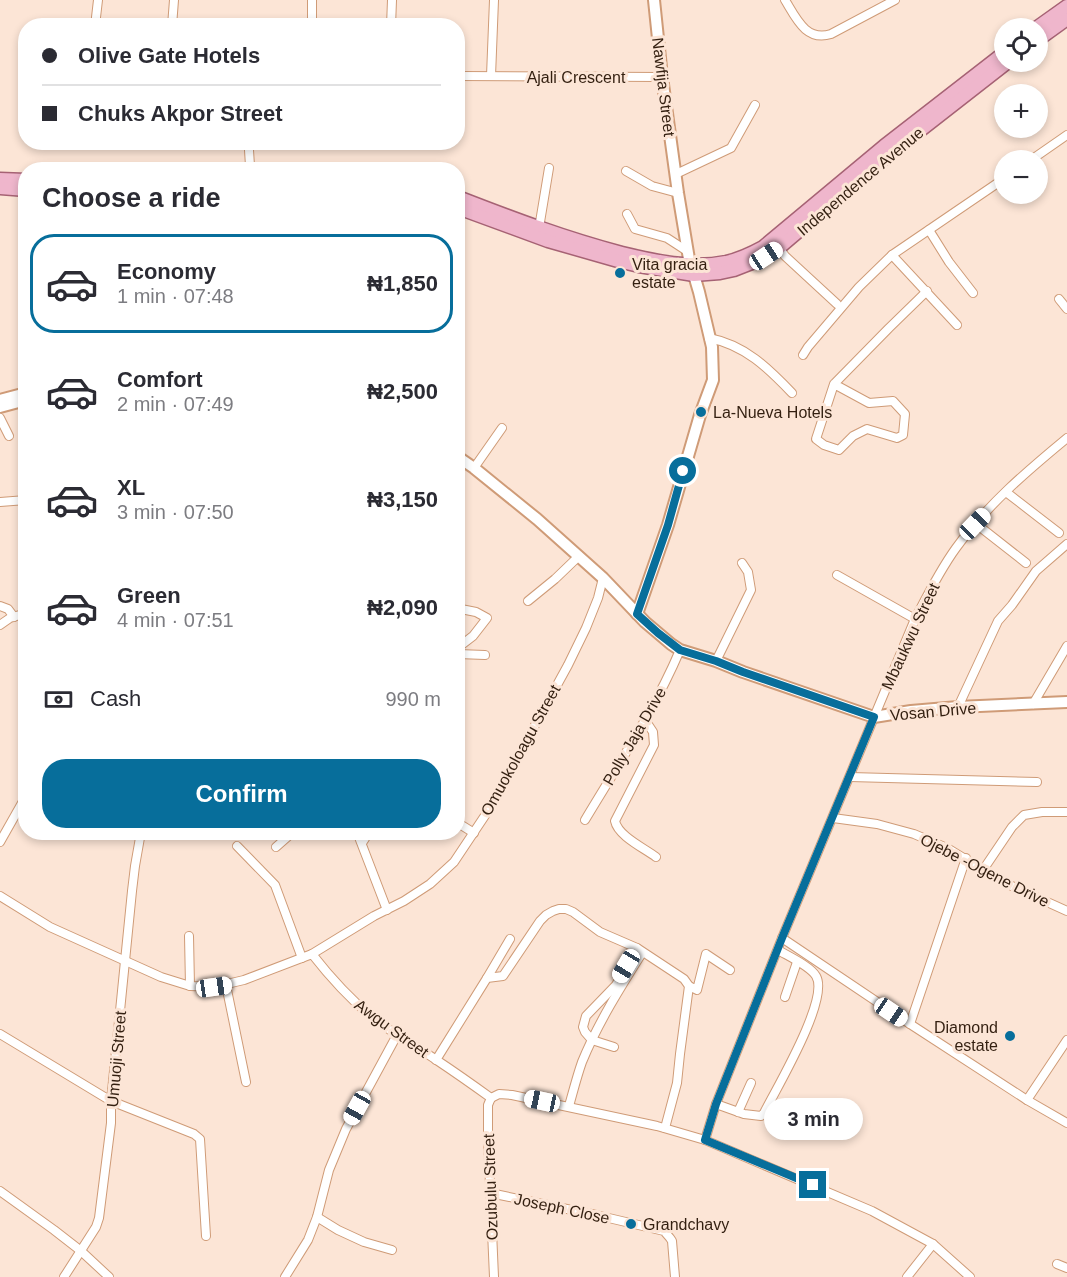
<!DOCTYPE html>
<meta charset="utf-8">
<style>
body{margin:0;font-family:Arial,sans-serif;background:#f2f2f3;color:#2b2b33;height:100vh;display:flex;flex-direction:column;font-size:22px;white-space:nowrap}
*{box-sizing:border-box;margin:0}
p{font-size:20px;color:#7c7c81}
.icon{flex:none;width:33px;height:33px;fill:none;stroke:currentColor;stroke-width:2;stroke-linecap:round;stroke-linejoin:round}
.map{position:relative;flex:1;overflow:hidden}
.sheet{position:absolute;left:18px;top:162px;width:447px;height:678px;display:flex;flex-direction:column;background:#fff;border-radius:24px;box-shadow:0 3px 9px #0003}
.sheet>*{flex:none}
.banner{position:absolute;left:18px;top:18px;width:447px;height:132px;border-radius:24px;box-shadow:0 3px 9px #0003;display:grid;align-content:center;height:132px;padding:0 24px;background:#fff}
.fabs{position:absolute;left:994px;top:18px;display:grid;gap:12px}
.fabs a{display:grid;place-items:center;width:54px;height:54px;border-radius:50%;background:#fff;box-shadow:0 3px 9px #0003;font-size:30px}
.end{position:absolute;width:27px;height:27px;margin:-14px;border:8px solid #076e9b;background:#fff;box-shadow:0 0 0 3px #fff}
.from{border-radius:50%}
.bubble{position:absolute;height:42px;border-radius:21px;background:#fff;box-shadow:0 3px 9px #0003;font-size:20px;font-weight:700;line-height:42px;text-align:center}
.car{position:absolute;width:18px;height:36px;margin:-18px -9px;border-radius:8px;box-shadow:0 0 4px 2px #0007;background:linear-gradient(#fff 24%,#345 0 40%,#fff 0 76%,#345 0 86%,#fff 0)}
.banner b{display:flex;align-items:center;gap:21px;height:57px;font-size:22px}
.banner b+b{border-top:2px solid #e1e1e2}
.banner i{width:15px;height:15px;background:#2b2b33}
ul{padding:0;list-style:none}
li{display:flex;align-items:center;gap:18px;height:99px;margin:0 12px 9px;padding:0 12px;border:3px solid transparent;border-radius:24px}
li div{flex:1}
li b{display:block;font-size:22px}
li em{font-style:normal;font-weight:700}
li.current{border-color:#076e9b}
li>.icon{width:54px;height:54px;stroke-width:1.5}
h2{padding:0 24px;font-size:27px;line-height:72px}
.pay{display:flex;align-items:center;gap:15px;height:66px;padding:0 24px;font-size:22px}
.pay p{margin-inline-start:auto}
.primary-button{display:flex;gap:12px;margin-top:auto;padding:12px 24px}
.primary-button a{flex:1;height:69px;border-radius:24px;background:#076e9b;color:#fff;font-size:24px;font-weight:700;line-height:69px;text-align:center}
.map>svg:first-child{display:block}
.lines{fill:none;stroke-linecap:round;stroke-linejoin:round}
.street-casing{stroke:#cf9b77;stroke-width:10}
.secondary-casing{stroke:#cf9b77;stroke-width:14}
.primary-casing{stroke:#a66274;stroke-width:15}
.street{stroke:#fff;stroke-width:8}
.secondary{stroke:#fff;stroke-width:10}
.primary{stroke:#efb6cc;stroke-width:12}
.route{stroke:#076e9b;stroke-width:8}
.poi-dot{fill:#076e9b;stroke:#fce5d6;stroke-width:2}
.labels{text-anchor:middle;stroke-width:6;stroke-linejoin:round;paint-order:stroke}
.street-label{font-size:16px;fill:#331f10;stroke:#fce5d6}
.poi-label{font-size:16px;fill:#331f10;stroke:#fce5d6;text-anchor:start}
</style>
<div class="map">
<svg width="1067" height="1277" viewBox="0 0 1067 1277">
<rect width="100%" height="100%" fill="#fce5d6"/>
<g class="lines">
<defs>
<g id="street">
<path d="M 785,0 C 796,18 806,42 831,34 L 895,0"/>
<path d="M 95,26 L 98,0"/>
<path d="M 172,26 L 174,0"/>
<path d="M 312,26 L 312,0"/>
<path d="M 391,26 L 392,0"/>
<path d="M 458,76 L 662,77"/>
<path d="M 491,76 L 494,0"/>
<path d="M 1031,160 L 1067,135"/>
<path d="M 248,170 L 250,166 L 249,150"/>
<path d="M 626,171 L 652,186 L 678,193"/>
<path d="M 676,174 L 731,148 L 755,105"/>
<path d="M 627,214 L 635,229 L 667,238 L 687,251"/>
<path d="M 539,228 L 549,168"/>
<path d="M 929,230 L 949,262 L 973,293"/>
<path d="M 779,248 L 785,256 L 837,304"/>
<path d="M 892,255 L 957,325"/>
<path d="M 1059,299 L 1067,309"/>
<path d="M 709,338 C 745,345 768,368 792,393"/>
<path d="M 803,355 L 808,347 L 859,287 L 892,255 L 1005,178"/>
<path d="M 834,384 L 869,403 L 893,401 L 905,414 L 903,435 L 897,438 L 867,429 L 853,436 L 839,450 L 824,445 L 816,439 L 834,384 L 889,328 L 927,291"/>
<path d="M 0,418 L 9,436"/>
<path d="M 474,468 L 502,428"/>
<path d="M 1006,492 L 1059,533"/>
<path d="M 0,502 L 26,500"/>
<path d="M 975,523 L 1026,563"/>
<path d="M 837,575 L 915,619"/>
<path d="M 528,601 L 555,579 L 579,556"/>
<path d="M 0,606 L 8,609 L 14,617"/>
<path d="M 0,625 L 10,618 L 26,613"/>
<path d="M 458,646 L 460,646 L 473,636 L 487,618 L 476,612 L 461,609"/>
<path d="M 458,654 L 485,655"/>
<path d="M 716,661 L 751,590 L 748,572 L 742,563"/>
<path d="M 1033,704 L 1067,646"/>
<path d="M 958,707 L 998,621 L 1012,605 L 1036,571 L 1067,544"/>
<path d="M 645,720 L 653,732 L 654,745 L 615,821 C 618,836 644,848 656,857"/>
<path d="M 850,777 L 1037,782"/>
<path d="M 833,818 L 877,824 L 914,834 L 947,848 L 1003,882 L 1067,911"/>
<path d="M 585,820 C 618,765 655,709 680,650"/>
<path d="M 458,823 L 474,833"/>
<path d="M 357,832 L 387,910"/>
<path d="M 0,842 L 26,796"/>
<path d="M 362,843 L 369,832"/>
<path d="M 237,846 L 275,885 L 302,958"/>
<path d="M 276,847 L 293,832"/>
<path d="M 983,870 L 1012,827 L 1024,815 L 1042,812 L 1067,812"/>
<path d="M 0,896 L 50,927 L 161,977 L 190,986 L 214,987 L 244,980 L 312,954 C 330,977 350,999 372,1017 C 393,1034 416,1046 438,1061 C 456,1073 473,1085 491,1098"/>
<path d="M 189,936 L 190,986"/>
<path d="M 782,938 L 910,1024 L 1027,1100 L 1067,1123"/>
<path d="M 312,954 L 374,916 L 404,901 L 430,884 L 454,862 L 488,811 L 568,665 L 586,628 L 598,598 L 603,578"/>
<path d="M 487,978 L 510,939"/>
<path d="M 226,985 L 246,1082"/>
<path d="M 689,986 L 697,990 L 706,954 L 730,970"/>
<path d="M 785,997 L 797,962"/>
<path d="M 910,1024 L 966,858"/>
<path d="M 0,1034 L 111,1101 L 194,1134 L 200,1139 L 206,1236"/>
<path d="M 614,1047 L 592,1040 L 585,1032 L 583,1027 L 586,1016 L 616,985 L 637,948"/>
<path d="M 436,1060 L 487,978 L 503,976 L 540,921 L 546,915 L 553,911 L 559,909 L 566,909 L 573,912 L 600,932 L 637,948 L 684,979 L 689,986 L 680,1054 L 677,1083 L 665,1128"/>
<path d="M 491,1098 L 499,1094 L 512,1095 L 657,1126 L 705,1140 L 872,1211 L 933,1244 L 970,1277"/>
<path d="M 491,1098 L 488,1105 L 488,1138 L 494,1277"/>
<path d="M 1027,1100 L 1067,1040"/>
<path d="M 716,1104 L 744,1114 L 761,1116 L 764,1113 C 776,1089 830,999 816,976 C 810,966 788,956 778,950"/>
<path d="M 569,1106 C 573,1092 577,1076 582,1062 C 598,1023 620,988 642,953"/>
<path d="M 738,1112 L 751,1083"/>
<path d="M 705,1140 L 716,1104 L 782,938 L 915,619 C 928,594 940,570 956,548 C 987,505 1027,471 1067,438"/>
<path d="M 0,1191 L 54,1230 L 81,1251 L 109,1277"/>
<path d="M 490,1193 L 596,1215 L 664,1231 L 670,1238 L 672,1241 L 675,1277"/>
<path d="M 317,1217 L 338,1230 L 364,1242 L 392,1250"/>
<path d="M 1057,1264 L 1067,1268"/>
<path d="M 64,1277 L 96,1227 L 99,1218 L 111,1123 L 111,1101 L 132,891 L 135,866 L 141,832"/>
<path d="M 285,1277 L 308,1240 L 317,1217 L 329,1170 L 346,1129 L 397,1035"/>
<path d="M 907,1277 L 933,1244"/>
</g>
<g id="secondary">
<path d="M 654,0 L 662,77 L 678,193 L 690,265"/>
<path d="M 0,400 L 26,393"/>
<path d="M 0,407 L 26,400"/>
<path d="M 458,457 L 474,468 L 537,519 L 603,578 L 645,622 L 671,644 L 680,650 L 716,661 L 743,672 L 874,717 L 911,711 L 958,707 L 1067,702"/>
<path d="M 637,614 L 668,525 L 700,415 L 713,380 L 712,347 L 699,292 L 694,275"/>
</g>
<g id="primary">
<path d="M 1036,28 L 1067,6"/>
<path d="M 1038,40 L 1067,19"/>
<path d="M 0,179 L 26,180"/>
<path d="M 0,188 L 26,190"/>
<path d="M 458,197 C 512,218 565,238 622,253 C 655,261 691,269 726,262 C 739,259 752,253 763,247 L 884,146 L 1005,52"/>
<path d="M 458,208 L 548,241 L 618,261 L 639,266 L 694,275 L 720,273 L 734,270 L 757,261 L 779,248 L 885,158 L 1008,62"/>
</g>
</defs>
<!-- street casing -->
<use href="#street" class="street-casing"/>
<!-- secondary casing -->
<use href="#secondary" class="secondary-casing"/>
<!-- primary casing -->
<use href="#primary" class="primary-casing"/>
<!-- street -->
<use href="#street" class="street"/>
<!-- secondary -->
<use href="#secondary" class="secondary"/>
<!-- primary -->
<use href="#primary" class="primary"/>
</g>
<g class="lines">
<!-- route -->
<path class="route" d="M 683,471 L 668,525 L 637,614 L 658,633 L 680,650 L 716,661 L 743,672 L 874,717 L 782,938 L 716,1104 L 705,1140 L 813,1185"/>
</g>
<!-- markers -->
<g class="poi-dot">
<circle cx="620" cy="273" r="6"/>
<circle cx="701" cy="412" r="6"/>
<circle cx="1010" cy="1036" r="6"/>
<circle cx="631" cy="1224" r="6"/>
</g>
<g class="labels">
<!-- street labels -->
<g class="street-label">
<text x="576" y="83">Ajali Crescent</text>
<text transform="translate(664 87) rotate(83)" y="6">Nawfija Street</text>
<text transform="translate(860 181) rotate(-40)" y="6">Independence Avenue</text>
<text transform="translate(910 636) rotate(-65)" y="6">Mbaukwu Street</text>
<text transform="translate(933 711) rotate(-5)" y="6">Vosan Drive</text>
<text transform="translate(634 736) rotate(-60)" y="6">Polly Jaja Drive</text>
<text transform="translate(520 750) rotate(-61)" y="6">Omuokoloagu Street</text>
<text transform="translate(985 870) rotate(27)" y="6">Ojebe -Ogene Drive</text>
<text transform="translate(392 1028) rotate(36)" y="6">Awgu Street</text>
<text transform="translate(116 1059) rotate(-85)" y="6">Umuoji Street</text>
<text transform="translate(490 1187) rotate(-92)" y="6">Ozubulu Street</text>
<text transform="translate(562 1208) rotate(12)" y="6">Joseph Close</text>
</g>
<!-- poi labels -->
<g class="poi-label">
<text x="632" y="270">Vita gracia<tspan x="632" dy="18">estate</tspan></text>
<text x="713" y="418">La-Nueva Hotels</text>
<text x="998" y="1033" text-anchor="end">Diamond<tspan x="998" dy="18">estate</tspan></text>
<text x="643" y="1230">Grandchavy</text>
</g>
</g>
</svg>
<div class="fabs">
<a><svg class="icon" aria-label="locate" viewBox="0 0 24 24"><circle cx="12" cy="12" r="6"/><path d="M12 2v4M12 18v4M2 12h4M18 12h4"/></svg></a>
<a>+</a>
<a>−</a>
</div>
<i class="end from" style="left:683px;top:471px"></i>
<i class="end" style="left:813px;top:1185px"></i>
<div class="bubble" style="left:764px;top:1098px;width:99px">3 min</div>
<i class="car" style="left:766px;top:256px;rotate:57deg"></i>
<i class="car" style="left:975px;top:524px;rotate:44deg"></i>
<i class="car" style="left:626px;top:966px;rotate:211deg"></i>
<i class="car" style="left:214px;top:987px;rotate:82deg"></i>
<i class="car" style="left:891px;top:1012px;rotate:124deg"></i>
<i class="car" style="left:542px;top:1101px;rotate:282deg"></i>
<i class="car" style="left:357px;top:1108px;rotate:209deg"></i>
<div class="banner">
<b><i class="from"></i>Olive Gate Hotels</b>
<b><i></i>Chuks Akpor Street</b>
</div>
<section class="sheet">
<h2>Choose a ride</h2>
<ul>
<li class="current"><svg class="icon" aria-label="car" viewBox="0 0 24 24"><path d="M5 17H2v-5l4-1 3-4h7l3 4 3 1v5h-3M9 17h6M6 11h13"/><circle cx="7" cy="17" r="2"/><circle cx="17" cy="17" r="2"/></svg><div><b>Economy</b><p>1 min · 07:48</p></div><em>₦1,850</em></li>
<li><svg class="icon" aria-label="car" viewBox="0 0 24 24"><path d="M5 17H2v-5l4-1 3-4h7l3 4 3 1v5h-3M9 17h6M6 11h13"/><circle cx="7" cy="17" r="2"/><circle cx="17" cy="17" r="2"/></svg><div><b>Comfort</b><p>2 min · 07:49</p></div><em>₦2,500</em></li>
<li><svg class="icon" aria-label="car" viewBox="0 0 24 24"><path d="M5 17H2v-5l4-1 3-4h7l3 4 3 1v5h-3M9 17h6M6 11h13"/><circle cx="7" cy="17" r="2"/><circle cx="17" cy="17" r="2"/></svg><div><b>XL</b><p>3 min · 07:50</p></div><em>₦3,150</em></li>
<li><svg class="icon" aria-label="car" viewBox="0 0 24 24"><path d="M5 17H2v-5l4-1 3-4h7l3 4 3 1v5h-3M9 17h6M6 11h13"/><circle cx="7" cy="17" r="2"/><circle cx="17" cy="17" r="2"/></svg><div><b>Green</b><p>4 min · 07:51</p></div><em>₦2,090</em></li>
</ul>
<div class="pay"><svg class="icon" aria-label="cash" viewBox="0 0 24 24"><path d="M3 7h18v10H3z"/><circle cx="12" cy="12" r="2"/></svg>Cash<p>990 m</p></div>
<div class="primary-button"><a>Confirm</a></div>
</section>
</div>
